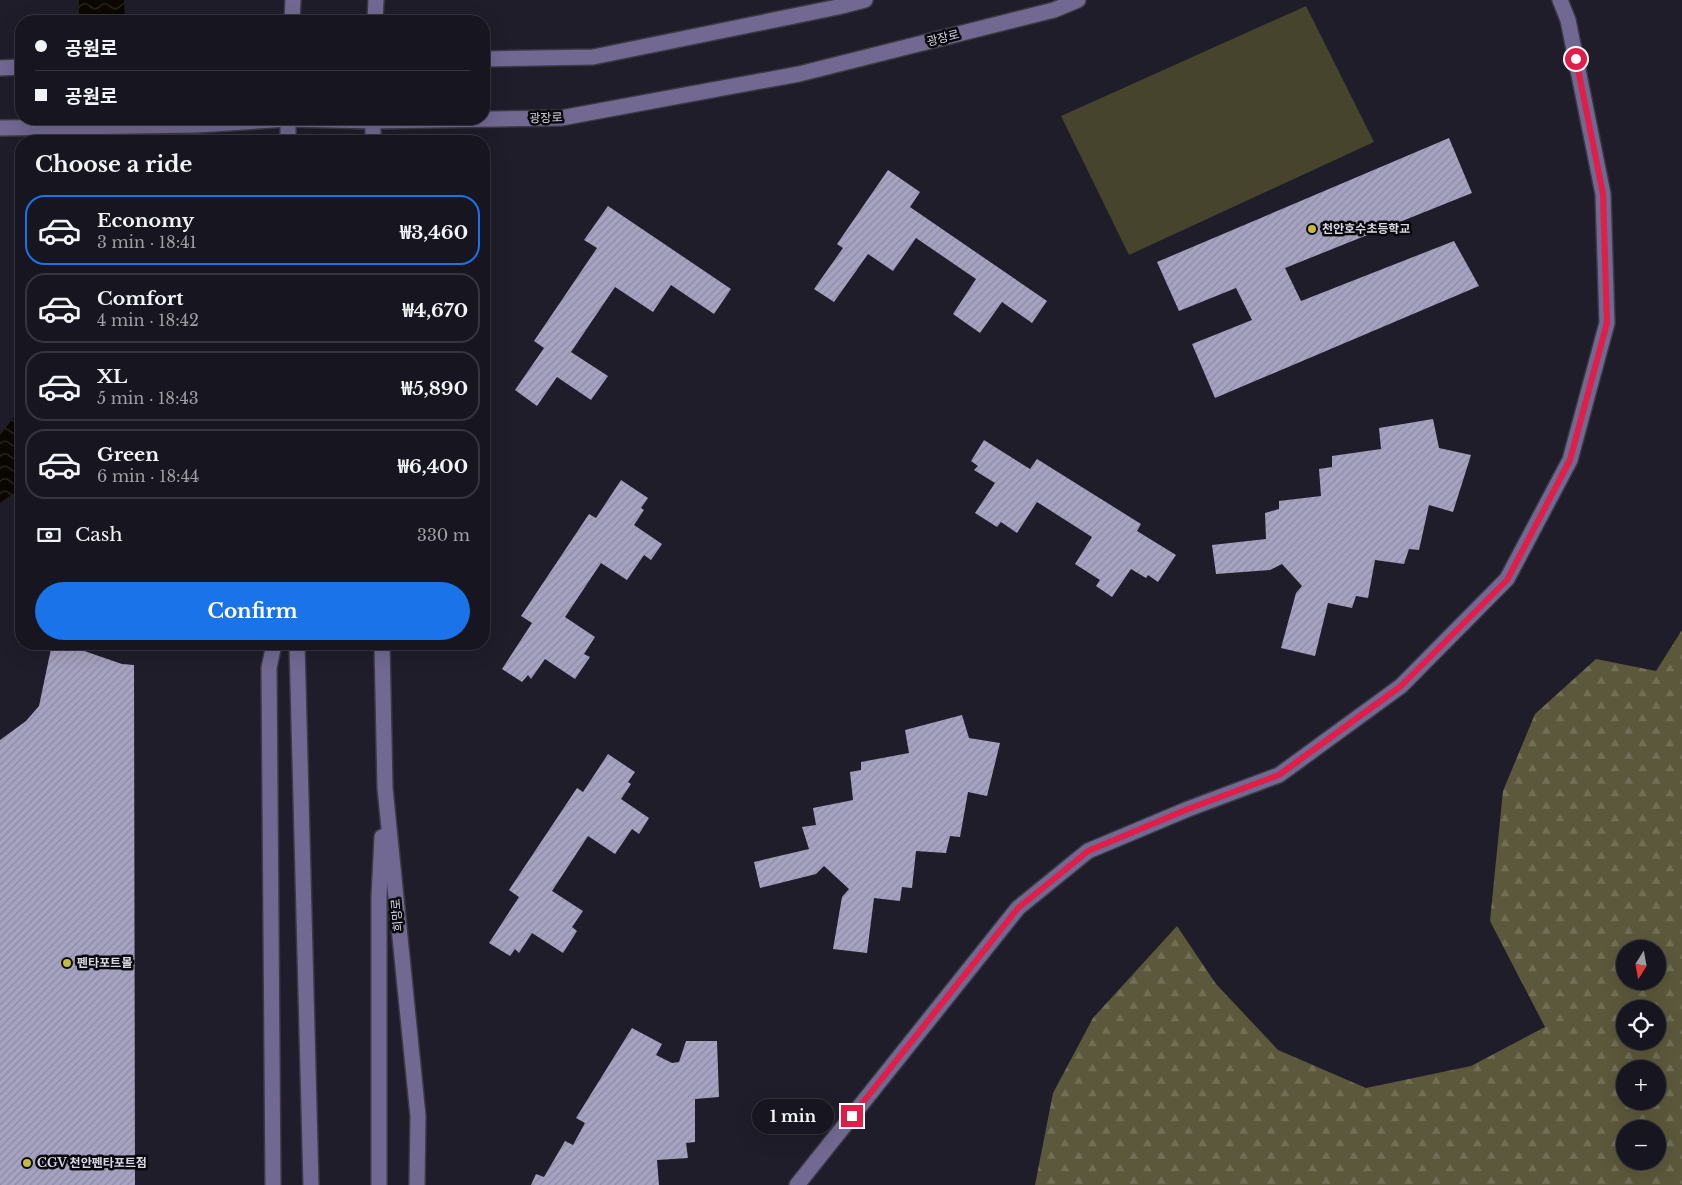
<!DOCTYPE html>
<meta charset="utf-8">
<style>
body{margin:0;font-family:"Libre Baskerville","Noto Sans KR",serif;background:#24232d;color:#f1f3f6;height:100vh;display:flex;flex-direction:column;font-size:19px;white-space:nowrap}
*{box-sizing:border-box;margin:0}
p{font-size:16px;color:#9e9fa5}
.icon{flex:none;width:28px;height:28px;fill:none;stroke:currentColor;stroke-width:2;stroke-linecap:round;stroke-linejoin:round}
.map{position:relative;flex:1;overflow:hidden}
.sheet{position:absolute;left:15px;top:135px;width:475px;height:515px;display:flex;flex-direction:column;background:#171620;border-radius:20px;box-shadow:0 5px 20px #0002,0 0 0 1px #36353e}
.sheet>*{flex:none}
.hud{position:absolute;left:15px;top:15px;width:475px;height:110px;border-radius:20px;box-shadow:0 5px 20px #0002,0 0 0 1px #36353e;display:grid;align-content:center;height:110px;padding:0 20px;background:#171620}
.needle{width:32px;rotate:191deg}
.fabs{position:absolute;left:1616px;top:940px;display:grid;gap:10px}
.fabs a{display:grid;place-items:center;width:50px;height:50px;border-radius:50%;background:#171620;box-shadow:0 5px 20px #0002,0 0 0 1px #36353e;font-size:25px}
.end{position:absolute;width:22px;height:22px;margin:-11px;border:6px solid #e11d48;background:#fff;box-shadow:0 0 0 2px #fff}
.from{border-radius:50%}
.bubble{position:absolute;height:35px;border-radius:18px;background:#171620;box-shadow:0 5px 20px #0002,0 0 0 1px #36353e;font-size:16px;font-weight:700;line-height:35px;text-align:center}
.hud b{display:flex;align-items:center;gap:18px;height:48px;font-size:19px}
.hud b+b{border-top:1px solid #36353e}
.hud i{width:12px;height:12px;background:#f1f3f6}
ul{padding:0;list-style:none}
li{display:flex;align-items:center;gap:15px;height:70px;margin:0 10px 8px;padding:0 10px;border:2px solid #36353e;border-radius:20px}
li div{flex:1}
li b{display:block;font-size:19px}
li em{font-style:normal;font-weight:700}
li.current{border-color:#1a73e8}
li>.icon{width:45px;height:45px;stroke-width:1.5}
h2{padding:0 20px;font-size:22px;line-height:60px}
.pay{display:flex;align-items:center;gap:12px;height:55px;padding:0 20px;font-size:19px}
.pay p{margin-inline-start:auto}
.primary-button{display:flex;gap:10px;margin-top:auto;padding:10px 20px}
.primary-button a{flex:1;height:58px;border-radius:30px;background:#1a73e8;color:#fff;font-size:20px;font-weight:700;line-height:58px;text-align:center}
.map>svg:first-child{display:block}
.forest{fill:url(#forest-firs);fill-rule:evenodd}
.garden{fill:#46442c}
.water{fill:url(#water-waves)}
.pier{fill:#1f1d2a}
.building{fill:url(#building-hatch)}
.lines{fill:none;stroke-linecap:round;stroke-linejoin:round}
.secondary-casing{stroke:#3b3944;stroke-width:18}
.secondary{stroke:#716991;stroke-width:15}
.route{stroke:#e11d48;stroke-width:6}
.poi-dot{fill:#c7bb3b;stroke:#09080e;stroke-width:2}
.labels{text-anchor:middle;stroke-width:5;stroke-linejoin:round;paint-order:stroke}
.street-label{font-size:12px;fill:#dad8e2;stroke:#09080e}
.poi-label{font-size:12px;font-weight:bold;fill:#dad8e2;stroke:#09080e;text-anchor:start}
</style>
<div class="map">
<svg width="1682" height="1185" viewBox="0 0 1682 1185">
<defs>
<pattern id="forest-firs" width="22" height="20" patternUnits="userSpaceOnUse" patternTransform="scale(1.25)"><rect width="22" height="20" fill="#5b583b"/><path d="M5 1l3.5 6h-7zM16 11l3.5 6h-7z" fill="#726f57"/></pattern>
<pattern id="water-waves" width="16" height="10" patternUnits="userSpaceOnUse" patternTransform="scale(1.25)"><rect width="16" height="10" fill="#0b0800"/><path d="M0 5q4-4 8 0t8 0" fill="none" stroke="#2e2b25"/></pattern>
<pattern id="building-hatch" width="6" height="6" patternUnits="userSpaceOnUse" patternTransform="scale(1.25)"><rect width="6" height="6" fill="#a6a2c1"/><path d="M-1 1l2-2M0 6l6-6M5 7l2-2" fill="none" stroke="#8d8aa2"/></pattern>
</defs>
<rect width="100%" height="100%" fill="#1f1d2a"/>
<!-- forest -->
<path class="forest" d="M 1682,630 L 1682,1185 L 1035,1185 L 1053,1093 L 1093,1018 L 1177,926 L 1216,984 L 1278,1050 L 1366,1088 L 1471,1066 L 1545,1027 L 1490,921 L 1503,791 L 1535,714 L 1596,659 L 1656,671 ZM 1625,949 L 1658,949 L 1658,981 L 1625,981 ZM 1625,1009 L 1658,1009 L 1658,1041 L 1625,1041 ZM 1625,1069 L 1658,1069 L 1658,1101 L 1625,1101 ZM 1625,1129 L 1658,1129 L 1658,1161 L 1625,1161 Z"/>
<!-- garden -->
<path class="garden" d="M 1306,6 L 1374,142 L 1129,255 L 1061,116 Z"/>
<!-- water -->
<g class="water">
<path d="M 79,0 L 124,0 L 125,21 L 79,21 Z"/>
<path d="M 21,408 L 21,488 L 0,503 L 0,435 Z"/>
</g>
<!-- pier -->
<path class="pier" d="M 75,119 L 128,119 L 128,141 L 74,141 Z"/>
<!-- building -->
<g class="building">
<path d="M 1449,138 L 1472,193 L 1285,268 L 1301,301 L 1454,241 L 1479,286 L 1215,398 L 1192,344 L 1252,320 L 1236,288 L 1179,311 L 1157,262 Z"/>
<path d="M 888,170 L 920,192 L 910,207 L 1047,301 L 1032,323 L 1002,302 L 980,333 L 953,314 L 976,279 L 916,238 L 893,271 L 868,254 L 834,302 L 814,289 L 843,248 L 837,244 Z"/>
<path d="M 608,206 L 731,289 L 714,314 L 671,285 L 653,312 L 615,287 L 571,352 L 608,376 L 591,400 L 557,377 L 537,406 L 515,390 L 544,348 L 534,341 L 597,248 L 584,240 Z"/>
<path d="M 1433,419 L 1439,448 L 1471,455 L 1453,512 L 1429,505 L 1419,550 L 1409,549 L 1404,564 L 1375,560 L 1368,598 L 1356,596 L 1352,608 L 1328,603 L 1315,656 L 1281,648 L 1296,593 L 1302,586 L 1282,564 L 1270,570 L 1216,574 L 1212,545 L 1266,539 L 1265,513 L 1279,509 L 1279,501 L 1321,496 L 1319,469 L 1332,467 L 1332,456 L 1381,449 L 1379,428 Z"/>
<path d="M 984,440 L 1030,469 L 1037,459 L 1141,524 L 1137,531 L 1176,555 L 1158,582 L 1148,575 L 1146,578 L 1131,569 L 1112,597 L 1096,586 L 1100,580 L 1075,564 L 1092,537 L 1037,502 L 1017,533 L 1001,522 L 997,527 L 975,513 L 995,483 L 974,470 L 978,466 L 971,461 Z"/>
<path d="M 621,480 L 648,498 L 641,508 L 644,510 L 634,525 L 662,544 L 651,560 L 644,555 L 627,580 L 601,563 L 565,617 L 595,637 L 584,654 L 590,657 L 575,679 L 545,659 L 531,679 L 528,675 L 522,682 L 502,669 L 532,623 L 521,616 L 589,514 L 596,518 Z"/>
<path d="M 52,644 L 64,644 L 122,664 L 134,665 L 135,1185 L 0,1185 L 0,740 L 26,721 L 39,706 Z"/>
<path d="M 962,715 L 969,738 L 1000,743 L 987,796 L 968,792 L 960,837 L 950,836 L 946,853 L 916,851 L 912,888 L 902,887 L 900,901 L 874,898 L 867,953 L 833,949 L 842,897 L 849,889 L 824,866 L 816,874 L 760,888 L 754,862 L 809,849 L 802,827 L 816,825 L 813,808 L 853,800 L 850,772 L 861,770 L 861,762 L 909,753 L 905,730 Z"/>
<path d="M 608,754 L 635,772 L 628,782 L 631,784 L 621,799 L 649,818 L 639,834 L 632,829 L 615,854 L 588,836 L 552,891 L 583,911 L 572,927 L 577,931 L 563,953 L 532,933 L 519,953 L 515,949 L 510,956 L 489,943 L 519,897 L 509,890 L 577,788 L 583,792 Z"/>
<path d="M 632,1028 L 662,1044 L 656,1055 L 672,1063 L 679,1062 L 686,1041 L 717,1041 L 719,1097 L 695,1099 L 695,1142 L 686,1143 L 688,1158 L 657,1160 L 659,1185 L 531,1185 L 536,1174 L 544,1177 L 565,1141 L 573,1145 L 585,1123 L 576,1118 Z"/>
</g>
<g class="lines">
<defs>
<g id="secondary">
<path d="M 292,21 L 293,0"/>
<path d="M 375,21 L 376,0"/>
<path d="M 484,59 L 593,57 L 838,7 L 865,0"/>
<path d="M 0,68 L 21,67"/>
<path d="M 288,119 L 288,141"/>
<path d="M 373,119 L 373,141"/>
<path d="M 0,128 L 198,125 L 288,119 L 373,121 L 561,118 L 799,74 L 1054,10 L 1078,0"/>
<path d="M 297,644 L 311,1185"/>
<path d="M 382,644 L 385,788 L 418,1116 L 417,1185"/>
<path d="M 273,1185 L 269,668 L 274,644"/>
<path d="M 379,1185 L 379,897 L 382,837"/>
<path d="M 797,1185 L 1018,908 L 1088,851 L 1188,809 L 1279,775 L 1401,686 L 1507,579 L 1570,460 L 1607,323 L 1603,194 L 1568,20 L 1560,0"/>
</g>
</defs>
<!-- secondary casing -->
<use href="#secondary" class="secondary-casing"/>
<!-- secondary -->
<use href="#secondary" class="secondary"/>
</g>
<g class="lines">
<!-- route -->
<path class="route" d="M 852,1116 L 1018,908 L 1060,874 L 1088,851 L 1188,809 L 1279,775 L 1401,686 L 1507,580 L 1570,460 L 1607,323 L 1603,194 L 1576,59"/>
</g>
<!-- markers -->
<g class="poi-dot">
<circle cx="1312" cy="229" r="5"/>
<circle cx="67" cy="963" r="5"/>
<circle cx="27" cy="1163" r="5"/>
</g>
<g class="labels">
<!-- street labels -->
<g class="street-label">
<text transform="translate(943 38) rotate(-14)" y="4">광장로</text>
<text transform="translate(546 118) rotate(-2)" y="4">광장로</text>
<text transform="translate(397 915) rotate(-95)" y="4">희망로</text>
</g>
<!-- poi labels -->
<g class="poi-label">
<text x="1322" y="233">천안호수초등학교</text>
<text x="77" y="967">펜타포트몰</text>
<text x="37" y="1167">CGV 천안펜타포트점</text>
</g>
</g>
</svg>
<div class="fabs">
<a><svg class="needle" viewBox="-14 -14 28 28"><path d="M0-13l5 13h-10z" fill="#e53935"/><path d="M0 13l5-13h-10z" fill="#9e9fa5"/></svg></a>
<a><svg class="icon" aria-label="locate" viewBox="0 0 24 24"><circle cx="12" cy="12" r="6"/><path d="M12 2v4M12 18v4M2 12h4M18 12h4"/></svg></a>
<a>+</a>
<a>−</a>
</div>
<i class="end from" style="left:1576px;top:59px"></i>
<i class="end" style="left:852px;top:1116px"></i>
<div class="bubble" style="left:752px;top:1099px;width:82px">1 min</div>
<div class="hud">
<b><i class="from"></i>공원로</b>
<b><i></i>공원로</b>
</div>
<section class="sheet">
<h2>Choose a ride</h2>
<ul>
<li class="current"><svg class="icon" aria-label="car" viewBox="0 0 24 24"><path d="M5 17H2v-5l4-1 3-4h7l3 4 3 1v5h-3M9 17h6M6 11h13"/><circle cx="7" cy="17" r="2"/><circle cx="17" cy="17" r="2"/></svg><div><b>Economy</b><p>3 min · 18:41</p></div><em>₩3,460</em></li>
<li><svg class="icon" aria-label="car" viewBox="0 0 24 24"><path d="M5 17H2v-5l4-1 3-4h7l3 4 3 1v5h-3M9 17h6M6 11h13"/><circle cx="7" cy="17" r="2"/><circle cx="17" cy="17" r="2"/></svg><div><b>Comfort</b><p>4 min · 18:42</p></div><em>₩4,670</em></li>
<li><svg class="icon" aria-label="car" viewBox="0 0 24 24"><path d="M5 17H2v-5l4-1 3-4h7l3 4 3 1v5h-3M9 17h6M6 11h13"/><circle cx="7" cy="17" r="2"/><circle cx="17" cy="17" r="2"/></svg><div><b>XL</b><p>5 min · 18:43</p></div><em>₩5,890</em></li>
<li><svg class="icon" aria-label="car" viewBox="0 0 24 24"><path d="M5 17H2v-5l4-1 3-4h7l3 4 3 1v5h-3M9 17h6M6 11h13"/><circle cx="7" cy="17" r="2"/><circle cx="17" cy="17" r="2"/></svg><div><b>Green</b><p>6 min · 18:44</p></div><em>₩6,400</em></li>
</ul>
<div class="pay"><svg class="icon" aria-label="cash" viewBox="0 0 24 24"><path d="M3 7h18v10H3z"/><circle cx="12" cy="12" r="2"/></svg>Cash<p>330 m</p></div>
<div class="primary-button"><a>Confirm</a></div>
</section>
</div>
